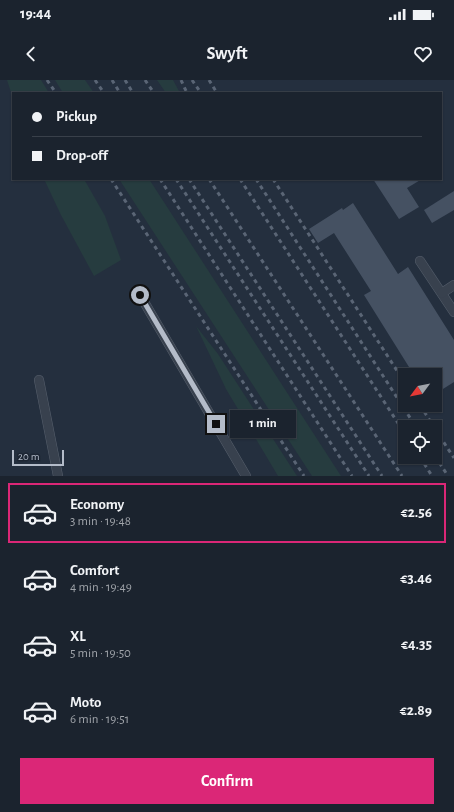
<!DOCTYPE html>
<meta charset="utf-8">
<style>
body{margin:0;font-family:"Alegreya Sans",sans-serif;background:#242b36;color:#f1f3f6;height:100vh;display:flex;flex-direction:column;font-size:15px;white-space:nowrap}
*{box-sizing:border-box;margin:0}
p{font-size:13px;color:#a0a4aa}
.icon{flex:none;width:22px;height:22px;fill:none;stroke:currentColor;stroke-width:2;stroke-linecap:round;stroke-linejoin:round}
.map{position:relative;height:396px;overflow:hidden}
.sheet{display:flex;flex-direction:column;background:#1b232e;flex:1}
.sheet>*{flex:none}
.top-card{position:absolute;left:12px;top:12px;width:430px;height:88px;border-radius:0px;box-shadow:0 1px 3px #0004,0 0 0 1px #39404a;display:grid;align-content:center;height:88px;padding:0 20px;background:#1b232e}
.needle{width:26px;rotate:238deg}
.tools{position:absolute;left:398px;top:288px;display:grid;gap:8px}
.tools a{display:grid;place-items:center;width:44px;height:44px;border-radius:0px;background:#1b232e;box-shadow:0 1px 3px #0004,0 0 0 1px #39404a;font-size:20px}
.scale{position:absolute;left:12px;bottom:10px;width:52px;box-sizing:border-box;padding-left:4px;border:2px solid #b4bcc9;border-top:0;font-size:11px;line-height:14px;white-space:nowrap;color:#b4bcc9;-webkit-text-stroke:3px #1d2633;paint-order:stroke}
.end{position:absolute;width:18px;height:18px;margin:-9px;border:5px solid #b4bcc9;background:#111;box-shadow:0 0 0 2px #111}
.from{border-radius:50%}
.bubble{position:absolute;height:28px;border-radius:0px;background:#1b232e;box-shadow:0 1px 3px #0004,0 0 0 1px #39404a;font-size:13px;font-weight:600;line-height:28px;text-align:center}
.top-card b{display:flex;align-items:center;gap:14px;height:38px;font-size:15px}
.top-card b+b{border-top:1px solid #39404a}
.top-card i{width:10px;height:10px;background:#f1f3f6}
ul{padding:7px 0 0;list-style:none}
li{display:flex;align-items:center;gap:12px;height:60px;margin:0 8px 6px;padding:0 12px;border:2px solid transparent;border-radius:0px}
li div{flex:1}
li b{display:block;font-size:15px}
li em{font-style:normal;font-weight:600}
li.active{border-color:#db2777}
li>.icon{width:36px;height:36px;stroke-width:1.5}
.cta{display:flex;gap:8px;margin-top:auto;padding:8px 20px}
.cta a{flex:1;height:46px;border-radius:0px;background:#db2777;color:#fff;font-size:16px;font-weight:600;line-height:46px;text-align:center}
.status{display:flex;justify-content:space-between;align-items:center;height:28px;padding:0 20px;background:#1b232e;direction:ltr}
.status svg{height:11px;fill:currentColor}
header{display:flex;justify-content:space-between;align-items:center;height:52px;padding:0 20px;background:#1b232e;font-size:18px;font-weight:600}
.map>svg:first-child{display:block}
.green{fill:#263c3f}
.building{fill:#455162}
.lines{fill:none;stroke-linecap:round;stroke-linejoin:round}
.lane-casing{stroke:#565f6c;stroke-width:10}
.lane{stroke:#38414e;stroke-width:9}
.rail{stroke:#5a6575;stroke-width:3;stroke-dasharray:4 4;stroke-linecap:butt}
.route{stroke:#b4bcc9;stroke-width:5}
</style>
<div class="status"><b>19:44</b><svg viewBox="0 0 49 12"><path d="M0 12V9h3v3zM5 12V6h3v6zM10 12V3h3v9zM15 12V0h3v12zM26 1h20v11H26zM47 4h2v5h-2z"/></svg></div>
<header><svg class="icon" aria-label="back" viewBox="0 0 24 24"><path d="M15 5l-7 7 7 7"/></svg>Swyft<svg class="icon" aria-label="heart" viewBox="0 0 24 24"><path d="M12 20l-8-8c-3-5 5-10 8-4 3-6 11-1 8 4z"/></svg></header>
<div class="map">
<svg width="454" height="396" viewBox="0 0 454 396">
<rect width="100%" height="100%" fill="#242f3e"/>
<!-- green -->
<g class="green">
<path d="M 7,0 L 41,0 L 49,13 L 13,13 L 13,18 Z"/>
<path d="M 55,0 L 85,0 L 94,13 L 63,13 Z"/>
<path d="M 157,0 L 173,0 L 180,13 L 166,13 Z"/>
<path d="M 44,99 L 84,99 L 105,136 L 121,180 L 94,196 L 61,135 Z"/>
<path d="M 119,99 L 149,99 L 341,396 L 312,396 Z"/>
<path d="M 196,246 L 218,274 L 297,396 L 278,396 L 226,309 Z"/>
</g>
<!-- building -->
<g class="building">
<path d="M 373,99 L 422,99 L 407,108 L 419,127 L 399,139 Z"/>
<path d="M 454,111 L 454,130 L 432,143 L 424,130 Z"/>
<path d="M 353,123 L 398,194 L 408,187 L 454,260 L 454,302 L 435,314 L 435,295 L 414,295 L 364,215 L 371,211 L 334,153 L 318,163 L 309,149 L 342,128 L 343,130 Z"/>
</g>
<g class="lines">
<defs>
<g id="lane">
<path d="M 420,181 L 454,232"/>
<path d="M 442,213 L 454,205"/>
<path d="M 140,215 L 246,396"/>
<path d="M 39,300 L 58,396"/>
</g>
</defs>
<!-- lane casing -->
<use href="#lane" class="lane-casing"/>
<!-- lane -->
<use href="#lane" class="lane"/>
<!-- rail -->
<g class="rail">
<path d="M 47,0 L 56,13"/>
<path d="M 95,0 L 104,13"/>
<path d="M 112,0 L 120,13"/>
<path d="M 125,0 L 133,13"/>
<path d="M 145,0 L 154,13"/>
<path d="M 181,0 L 187,13"/>
<path d="M 192,0 L 201,13"/>
<path d="M 209,0 L 217,13"/>
<path d="M 111,99 L 304,396"/>
<path d="M 160,99 L 352,396"/>
<path d="M 176,99 L 369,396"/>
<path d="M 189,99 L 382,396"/>
<path d="M 209,99 L 402,396"/>
<path d="M 240,99 L 405,354"/>
<path d="M 256,99 L 416,347"/>
<path d="M 273,99 L 405,303"/>
<path d="M 420,325 L 434,347"/>
<path d="M 435,349 L 454,378"/>
<path d="M 435,376 L 448,396"/>
<path d="M 420,377 L 432,396"/>
</g>
</g>
<g class="lines">
<!-- route -->
<path class="route" d="M 140,215 L 216,344"/>
</g>
</svg>
<div class="tools">
<a><svg class="needle" viewBox="-14 -14 28 28"><path d="M0-13l5 13h-10z" fill="#e53935"/><path d="M0 13l5-13h-10z" fill="#a0a4aa"/></svg></a>
<a><svg class="icon" aria-label="locate" viewBox="0 0 24 24"><circle cx="12" cy="12" r="6"/><path d="M12 2v4M12 18v4M2 12h4M18 12h4"/></svg></a>
</div>
<div class="scale">20 m</div>
<i class="end from" style="left:140px;top:215px"></i>
<i class="end" style="left:216px;top:344px"></i>
<div class="bubble" style="left:230px;top:330px;width:66px">1 min</div>
<div class="top-card">
<b><i class="from"></i>Pickup</b>
<b><i></i>Drop-off</b>
</div>
</div>
<section class="sheet">
<ul>
<li class="active"><svg class="icon" aria-label="car" viewBox="0 0 24 24"><path d="M5 17H2v-5l4-1 3-4h7l3 4 3 1v5h-3M9 17h6M6 11h13"/><circle cx="7" cy="17" r="2"/><circle cx="17" cy="17" r="2"/></svg><div><b>Economy</b><p>3 min · 19:48</p></div><em>€2.56</em></li>
<li><svg class="icon" aria-label="car" viewBox="0 0 24 24"><path d="M5 17H2v-5l4-1 3-4h7l3 4 3 1v5h-3M9 17h6M6 11h13"/><circle cx="7" cy="17" r="2"/><circle cx="17" cy="17" r="2"/></svg><div><b>Comfort</b><p>4 min · 19:49</p></div><em>€3.46</em></li>
<li><svg class="icon" aria-label="car" viewBox="0 0 24 24"><path d="M5 17H2v-5l4-1 3-4h7l3 4 3 1v5h-3M9 17h6M6 11h13"/><circle cx="7" cy="17" r="2"/><circle cx="17" cy="17" r="2"/></svg><div><b>XL</b><p>5 min · 19:50</p></div><em>€4.35</em></li>
<li><svg class="icon" aria-label="car" viewBox="0 0 24 24"><path d="M5 17H2v-5l4-1 3-4h7l3 4 3 1v5h-3M9 17h6M6 11h13"/><circle cx="7" cy="17" r="2"/><circle cx="17" cy="17" r="2"/></svg><div><b>Moto</b><p>6 min · 19:51</p></div><em>€2.89</em></li>
</ul>
<div class="cta"><a>Confirm</a></div>
</section>
